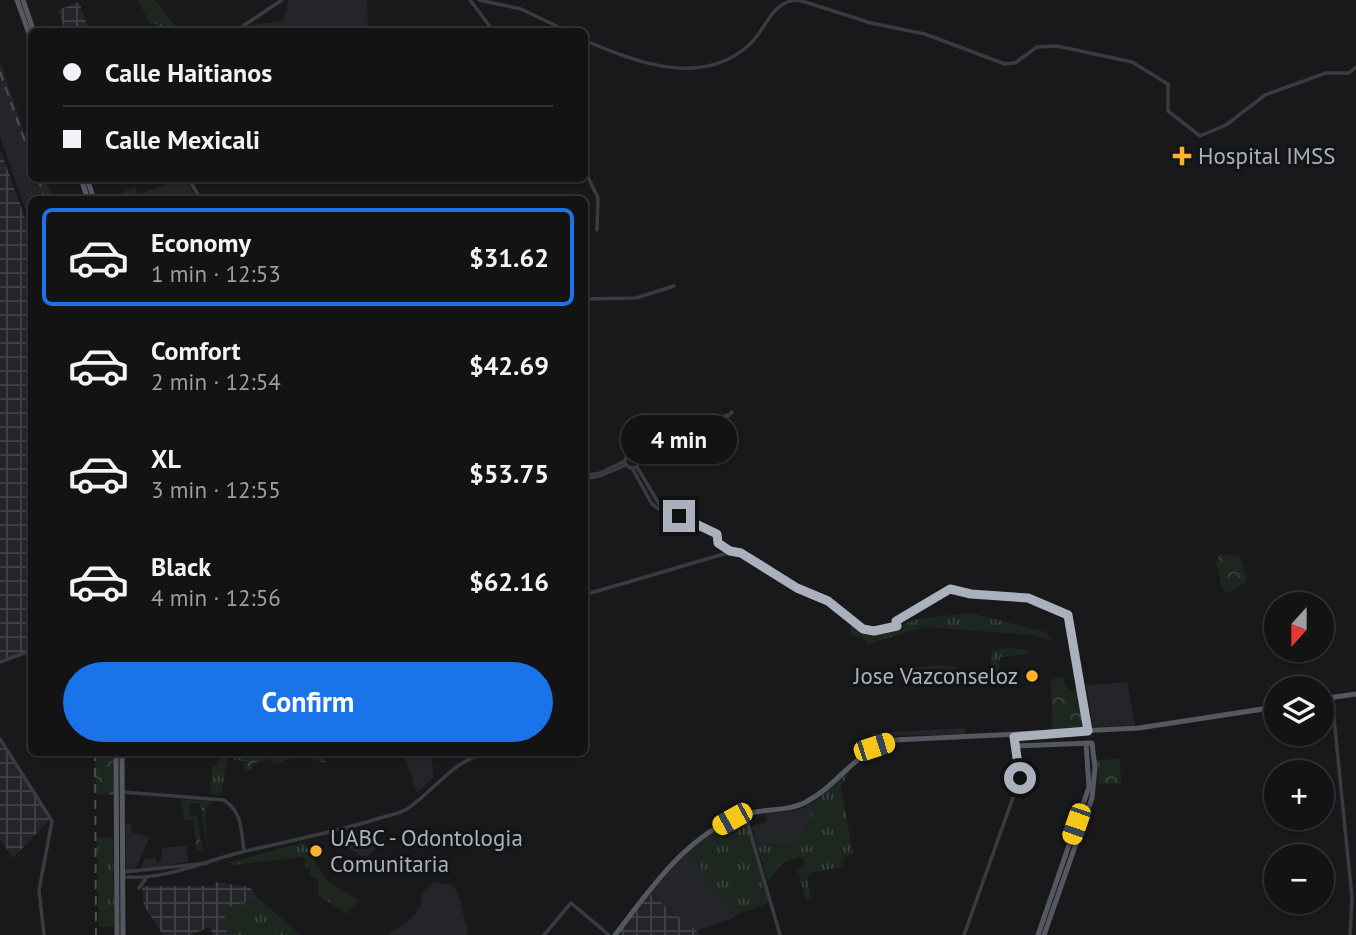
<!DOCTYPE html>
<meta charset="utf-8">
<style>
body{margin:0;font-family:"PT Sans",sans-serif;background:#1c1c1d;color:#f1f3f6;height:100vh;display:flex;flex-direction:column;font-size:26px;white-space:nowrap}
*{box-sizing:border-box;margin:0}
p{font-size:23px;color:#9d9ea0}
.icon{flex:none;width:38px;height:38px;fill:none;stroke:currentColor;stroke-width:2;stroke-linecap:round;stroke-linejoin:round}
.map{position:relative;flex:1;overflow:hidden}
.drawer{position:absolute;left:28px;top:196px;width:560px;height:560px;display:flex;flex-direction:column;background:#131314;border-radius:10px;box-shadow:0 2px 5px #0004,0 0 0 2px #323234}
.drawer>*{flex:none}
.banner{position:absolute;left:28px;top:28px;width:560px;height:154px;border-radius:10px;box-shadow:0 2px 5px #0004,0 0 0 2px #323234;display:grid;align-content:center;height:154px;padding:0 35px;background:#131314}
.needle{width:46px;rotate:201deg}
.controls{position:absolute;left:1264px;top:592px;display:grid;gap:14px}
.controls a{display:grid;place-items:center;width:70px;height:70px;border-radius:50%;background:#131314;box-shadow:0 2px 5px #0004,0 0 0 2px #323234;font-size:35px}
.end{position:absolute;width:32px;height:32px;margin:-16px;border:9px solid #aab0bc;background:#111;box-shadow:0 0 0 4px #111}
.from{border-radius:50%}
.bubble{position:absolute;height:49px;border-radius:24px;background:#131314;box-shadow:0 2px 5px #0004,0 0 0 2px #323234;font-size:23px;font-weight:700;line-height:49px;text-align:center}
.car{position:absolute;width:21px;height:42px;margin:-21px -10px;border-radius:9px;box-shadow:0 0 5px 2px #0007;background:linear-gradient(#f5c518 24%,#345 0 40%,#f5c518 0 76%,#345 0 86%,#f5c518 0)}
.banner b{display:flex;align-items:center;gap:24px;height:66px;font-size:26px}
.banner b+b{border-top:2px solid #323234}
.banner i{width:18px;height:18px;background:#f1f3f6}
ul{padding:12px 0 0;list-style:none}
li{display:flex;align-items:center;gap:21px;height:98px;margin:0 14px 10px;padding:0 21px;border:4px solid transparent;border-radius:10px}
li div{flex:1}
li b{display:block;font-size:26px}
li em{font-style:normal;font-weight:700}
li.on{border-color:#1a73e8}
li>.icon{width:63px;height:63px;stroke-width:1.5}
.button{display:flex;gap:14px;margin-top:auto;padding:14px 35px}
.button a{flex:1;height:80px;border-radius:42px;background:#1a73e8;color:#fff;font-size:28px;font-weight:700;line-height:80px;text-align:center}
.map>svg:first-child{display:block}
.built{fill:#242528}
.industrial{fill:url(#industrial-grid)}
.grass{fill:url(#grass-tufts)}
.park{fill:url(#park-crowns)}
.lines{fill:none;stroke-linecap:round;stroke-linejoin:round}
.minor{stroke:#393b40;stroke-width:3.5}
.major{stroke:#555860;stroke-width:5}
.rail{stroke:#4c4f55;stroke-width:2;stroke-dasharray:9 7;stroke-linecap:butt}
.route{stroke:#aab0bc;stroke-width:9}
.poi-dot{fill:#ffb22d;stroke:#131416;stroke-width:2.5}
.labels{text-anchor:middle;stroke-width:6;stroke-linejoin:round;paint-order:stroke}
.poi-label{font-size:23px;fill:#aab0bc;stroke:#131416;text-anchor:start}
</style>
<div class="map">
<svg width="1356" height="935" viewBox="0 0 1356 935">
<defs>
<pattern id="industrial-grid" width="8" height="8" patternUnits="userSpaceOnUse" patternTransform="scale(1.75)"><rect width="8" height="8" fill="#242528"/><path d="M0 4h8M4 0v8" fill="none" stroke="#414245"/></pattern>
<pattern id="grass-tufts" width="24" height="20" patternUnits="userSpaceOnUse" patternTransform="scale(1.75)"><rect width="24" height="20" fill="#1e271f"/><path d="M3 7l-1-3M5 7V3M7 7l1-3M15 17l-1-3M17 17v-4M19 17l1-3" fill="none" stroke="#3c443e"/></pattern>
<pattern id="park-crowns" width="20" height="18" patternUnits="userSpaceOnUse" patternTransform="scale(1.75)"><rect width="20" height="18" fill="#1e271f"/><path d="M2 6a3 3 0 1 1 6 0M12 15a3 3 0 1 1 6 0" fill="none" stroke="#3c443e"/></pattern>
</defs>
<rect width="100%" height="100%" fill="#19191b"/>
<!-- built -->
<g class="built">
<path d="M 289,0 L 367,0 L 368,31 L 239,31 L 250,25 L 283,21 Z"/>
<path d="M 0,60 L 24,132 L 31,142 L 32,178 L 46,179 L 53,199 L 32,200 L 31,226 L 0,136 Z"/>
<path d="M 184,179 L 197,199 L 125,199 L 122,192 L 135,187 L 138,194 Z"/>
<path d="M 1127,682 L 1135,725 L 1093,727 L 1086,685 Z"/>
<path d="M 965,728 L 965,734 L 894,736 L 874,743 L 872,733 Z"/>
<path d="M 404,753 L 431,753 L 434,777 L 417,793 Z"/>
<path d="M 815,802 L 809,822 L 797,843 L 757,845 L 752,826 L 766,822 L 765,814 L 798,810 Z"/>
<path d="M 125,824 L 132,824 L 131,832 L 150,837 L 135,870 L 126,870 Z"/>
<path d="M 361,829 L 376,848 L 366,858 L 343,845 L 338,836 Z"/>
<path d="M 186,846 L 188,862 L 140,869 L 145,859 L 155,858 L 157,863 L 161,862 L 162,848 Z"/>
<path d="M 688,850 L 736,917 L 696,931 L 650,894 Z"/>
<path d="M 433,882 L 453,885 L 460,899 L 468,935 L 387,935 L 412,918 L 421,905 L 422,894 Z"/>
</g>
<!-- industrial -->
<g class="industrial">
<path d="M 79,2 L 89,31 L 61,31 L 65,30 L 58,10 Z"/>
<path d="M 0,149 L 32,237 L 31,650 L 0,662 Z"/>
<path d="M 0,739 L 51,818 L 13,858 L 0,839 Z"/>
<path d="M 215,882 L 250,887 L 258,898 L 224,909 L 228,935 L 213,935 L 210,927 L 190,935 L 163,935 L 144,906 L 142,886 L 213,886 Z"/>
<path d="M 650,894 L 699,933 L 700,935 L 616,935 Z"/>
</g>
<!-- grass -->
<g class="grass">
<path d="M 138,0 L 155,0 L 179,31 L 165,31 L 154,23 L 150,24 Z"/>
<path d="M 971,613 L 1045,632 L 1054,641 L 1030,635 L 925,627 L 868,644 L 861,636 L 851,636 L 851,622 L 862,631 L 879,633 L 917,619 Z"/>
<path d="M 1005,648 L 1029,650 L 1029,654 L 1000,657 L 998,681 L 976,680 L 967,686 L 956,676 L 897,669 C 901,667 942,665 950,666 C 964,668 976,684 991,671 L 992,651 Z"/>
<path d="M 221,753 L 258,753 L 246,755 L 245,761 L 233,760 L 234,753 L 228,753 L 221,795 L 210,794 L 213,766 L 217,767 Z"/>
<path d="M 850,769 L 841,787 L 853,853 L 844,857 L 842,867 L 809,873 L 807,879 L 811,898 L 806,901 L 798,870 L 805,865 L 803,859 L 799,857 L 783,863 L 768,881 L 757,845 L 797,843 L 809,822 L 815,802 Z"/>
<path d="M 745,814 L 771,902 L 734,915 L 687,849 L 708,832 Z"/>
<path d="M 97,837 L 113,837 L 114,927 L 99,927 Z"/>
<path d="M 304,842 L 326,880 L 359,901 L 347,914 L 318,895 L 318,879 L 310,876 L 310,869 L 305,869 L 304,857 L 232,865 L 231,862 Z"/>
<path d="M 258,898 L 300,935 L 228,935 L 224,909 Z"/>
</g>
<!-- park -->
<g class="park">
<path d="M 1220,554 L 1240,556 L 1247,581 L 1228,593 L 1223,590 L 1216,562 Z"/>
<path d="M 1062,677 L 1068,691 L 1077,689 L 1084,728 L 1052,730 L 1051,680 Z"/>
<path d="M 258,752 L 322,753 L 325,763 L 302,755 L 275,764 L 268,759 L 252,764 L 253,770 L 244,771 L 246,755 Z"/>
<path d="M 95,753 L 113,753 L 114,795 L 96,794 Z"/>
<path d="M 1120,759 L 1121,784 L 1098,784 L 1097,760 Z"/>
<path d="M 180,800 L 214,801 L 205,809 L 208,850 L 200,803 L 189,804 L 190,816 L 197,816 L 202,851 L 197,849 L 193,820 L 184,820 Z"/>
</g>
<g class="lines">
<!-- minor -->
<g class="minor">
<path d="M 470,0 L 494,32"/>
<path d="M 479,0 L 521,9 L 569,32"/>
<path d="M 234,32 L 282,0"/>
<path d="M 584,40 C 635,62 702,88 749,45 C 767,29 771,0 799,0 L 871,23 L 925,34 L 1005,64 L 1015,63 L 1037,47 L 1057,46 L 1132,62 L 1168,84 L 1168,111 L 1200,136 L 1226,125 L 1265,95 L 1326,73 L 1349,73 L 1356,67"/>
<path d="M 584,169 L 598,198 L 597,230"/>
<path d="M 188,178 L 201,200"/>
<path d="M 584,299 L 636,298 L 674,286"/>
<circle cx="632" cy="461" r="7"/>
<path d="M 636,456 L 727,415"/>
<path d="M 638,460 L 726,418 L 732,412"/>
<path d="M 637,467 L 659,504 L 699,528 L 717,534 L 718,543 L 728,551"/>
<path d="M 632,468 L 652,504 L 682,527"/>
<path d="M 584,476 L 600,473 L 625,461"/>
<path d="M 584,479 L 600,476 L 626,465"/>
<path d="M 584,595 L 734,551 L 797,588 L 828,601 L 863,629 L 874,631 L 896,626 L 896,621 L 949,589 L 971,594 L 1029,599 L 1068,615 L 1088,731"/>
<path d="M 0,662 L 32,650"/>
<path d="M 1332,698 L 1352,898 L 1350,935"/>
<path d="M 0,739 L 52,821 L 39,890 L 44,935"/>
<path d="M 123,792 L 224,800 C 243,813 241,831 244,851"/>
<path d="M 745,814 L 780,935"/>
<path d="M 124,872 L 208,863"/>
<path d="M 123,877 C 167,880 201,862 242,852 C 287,841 332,833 377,819 C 386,816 399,814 407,809 C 433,792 448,766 479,755"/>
<path d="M 139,888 L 146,878"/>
<path d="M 544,935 L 571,903 L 609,935"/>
<path d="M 964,935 L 1020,778 L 1016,746"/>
</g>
<!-- major -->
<g class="major">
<path d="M 17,0 L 32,42"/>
<path d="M 23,0 L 34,32"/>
<path d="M 81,178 L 88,200"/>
<path d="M 87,178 L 94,200"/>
<path d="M 1321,699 L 1356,694"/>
<path d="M 1014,737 L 1016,746 L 1092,743 L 1095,768 L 1092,798 L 1044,935"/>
<path d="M 116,752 L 117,935"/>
<path d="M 122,752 L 123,935"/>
<path d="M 615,935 C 650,890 686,835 743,815 C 763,808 788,812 806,802 C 840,784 851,754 894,740 L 1139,728 L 1276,707"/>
<path d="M 1038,935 L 1089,787 L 1086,743"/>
</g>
<!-- rail -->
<g class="rail">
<path d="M 0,72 L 32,161"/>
<path d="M 38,178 L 45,200"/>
<path d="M 95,752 L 96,935"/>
</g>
</g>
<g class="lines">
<!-- route -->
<path class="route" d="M 679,516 L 717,534 L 718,543 L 730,551 L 741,553 L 797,588 L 828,601 L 863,629 L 874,631 L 897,626 L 896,621 L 950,589 L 971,594 L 1028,598 L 1068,615 L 1088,731 L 1014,737 L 1020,778"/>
</g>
<!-- markers -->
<g class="poi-dot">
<path d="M1178.5 145.5h7v7h7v7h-7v7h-7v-7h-7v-7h7z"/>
<circle cx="1032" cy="676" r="7"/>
<circle cx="316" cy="851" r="7"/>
</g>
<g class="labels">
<!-- poi labels -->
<g class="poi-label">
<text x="1198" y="164">Hospital IMSS</text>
<text x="1018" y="684" text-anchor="end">Jose Vazconseloz</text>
<text x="330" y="846">UABC - Odontologia<tspan x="330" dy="26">Comunitaria</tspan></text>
</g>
</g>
</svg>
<div class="controls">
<a><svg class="needle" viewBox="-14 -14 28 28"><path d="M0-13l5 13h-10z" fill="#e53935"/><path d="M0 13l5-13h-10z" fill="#9d9ea0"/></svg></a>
<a><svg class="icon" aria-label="layers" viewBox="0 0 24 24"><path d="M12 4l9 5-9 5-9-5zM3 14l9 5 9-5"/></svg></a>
<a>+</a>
<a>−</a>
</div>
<i class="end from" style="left:1020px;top:778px"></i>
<i class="end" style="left:679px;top:516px"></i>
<div class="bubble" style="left:621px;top:415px;width:116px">4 min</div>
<i class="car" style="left:874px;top:747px;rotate:72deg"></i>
<i class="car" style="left:732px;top:819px;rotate:241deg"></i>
<i class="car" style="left:1076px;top:824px;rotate:199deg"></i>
<div class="banner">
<b><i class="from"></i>Calle Haitianos</b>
<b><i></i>Calle Mexicali</b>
</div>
<section class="drawer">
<ul>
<li class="on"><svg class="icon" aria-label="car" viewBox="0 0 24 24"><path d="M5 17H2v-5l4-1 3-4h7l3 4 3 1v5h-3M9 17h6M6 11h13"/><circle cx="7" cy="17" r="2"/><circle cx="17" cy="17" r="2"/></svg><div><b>Economy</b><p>1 min · 12:53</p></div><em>$31.62</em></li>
<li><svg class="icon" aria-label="car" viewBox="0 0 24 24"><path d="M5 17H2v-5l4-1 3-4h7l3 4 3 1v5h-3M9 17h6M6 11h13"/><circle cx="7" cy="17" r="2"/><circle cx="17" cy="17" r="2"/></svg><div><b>Comfort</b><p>2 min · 12:54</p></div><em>$42.69</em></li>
<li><svg class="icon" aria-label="car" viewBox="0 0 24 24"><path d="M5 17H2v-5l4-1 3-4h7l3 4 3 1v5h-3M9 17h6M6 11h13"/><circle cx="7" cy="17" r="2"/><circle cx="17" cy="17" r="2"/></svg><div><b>XL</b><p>3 min · 12:55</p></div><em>$53.75</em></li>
<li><svg class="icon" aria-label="car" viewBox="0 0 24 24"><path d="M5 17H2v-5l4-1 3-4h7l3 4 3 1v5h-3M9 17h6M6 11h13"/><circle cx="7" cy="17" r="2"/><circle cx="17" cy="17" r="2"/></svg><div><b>Black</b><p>4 min · 12:56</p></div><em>$62.16</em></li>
</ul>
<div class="button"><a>Confirm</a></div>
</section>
</div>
